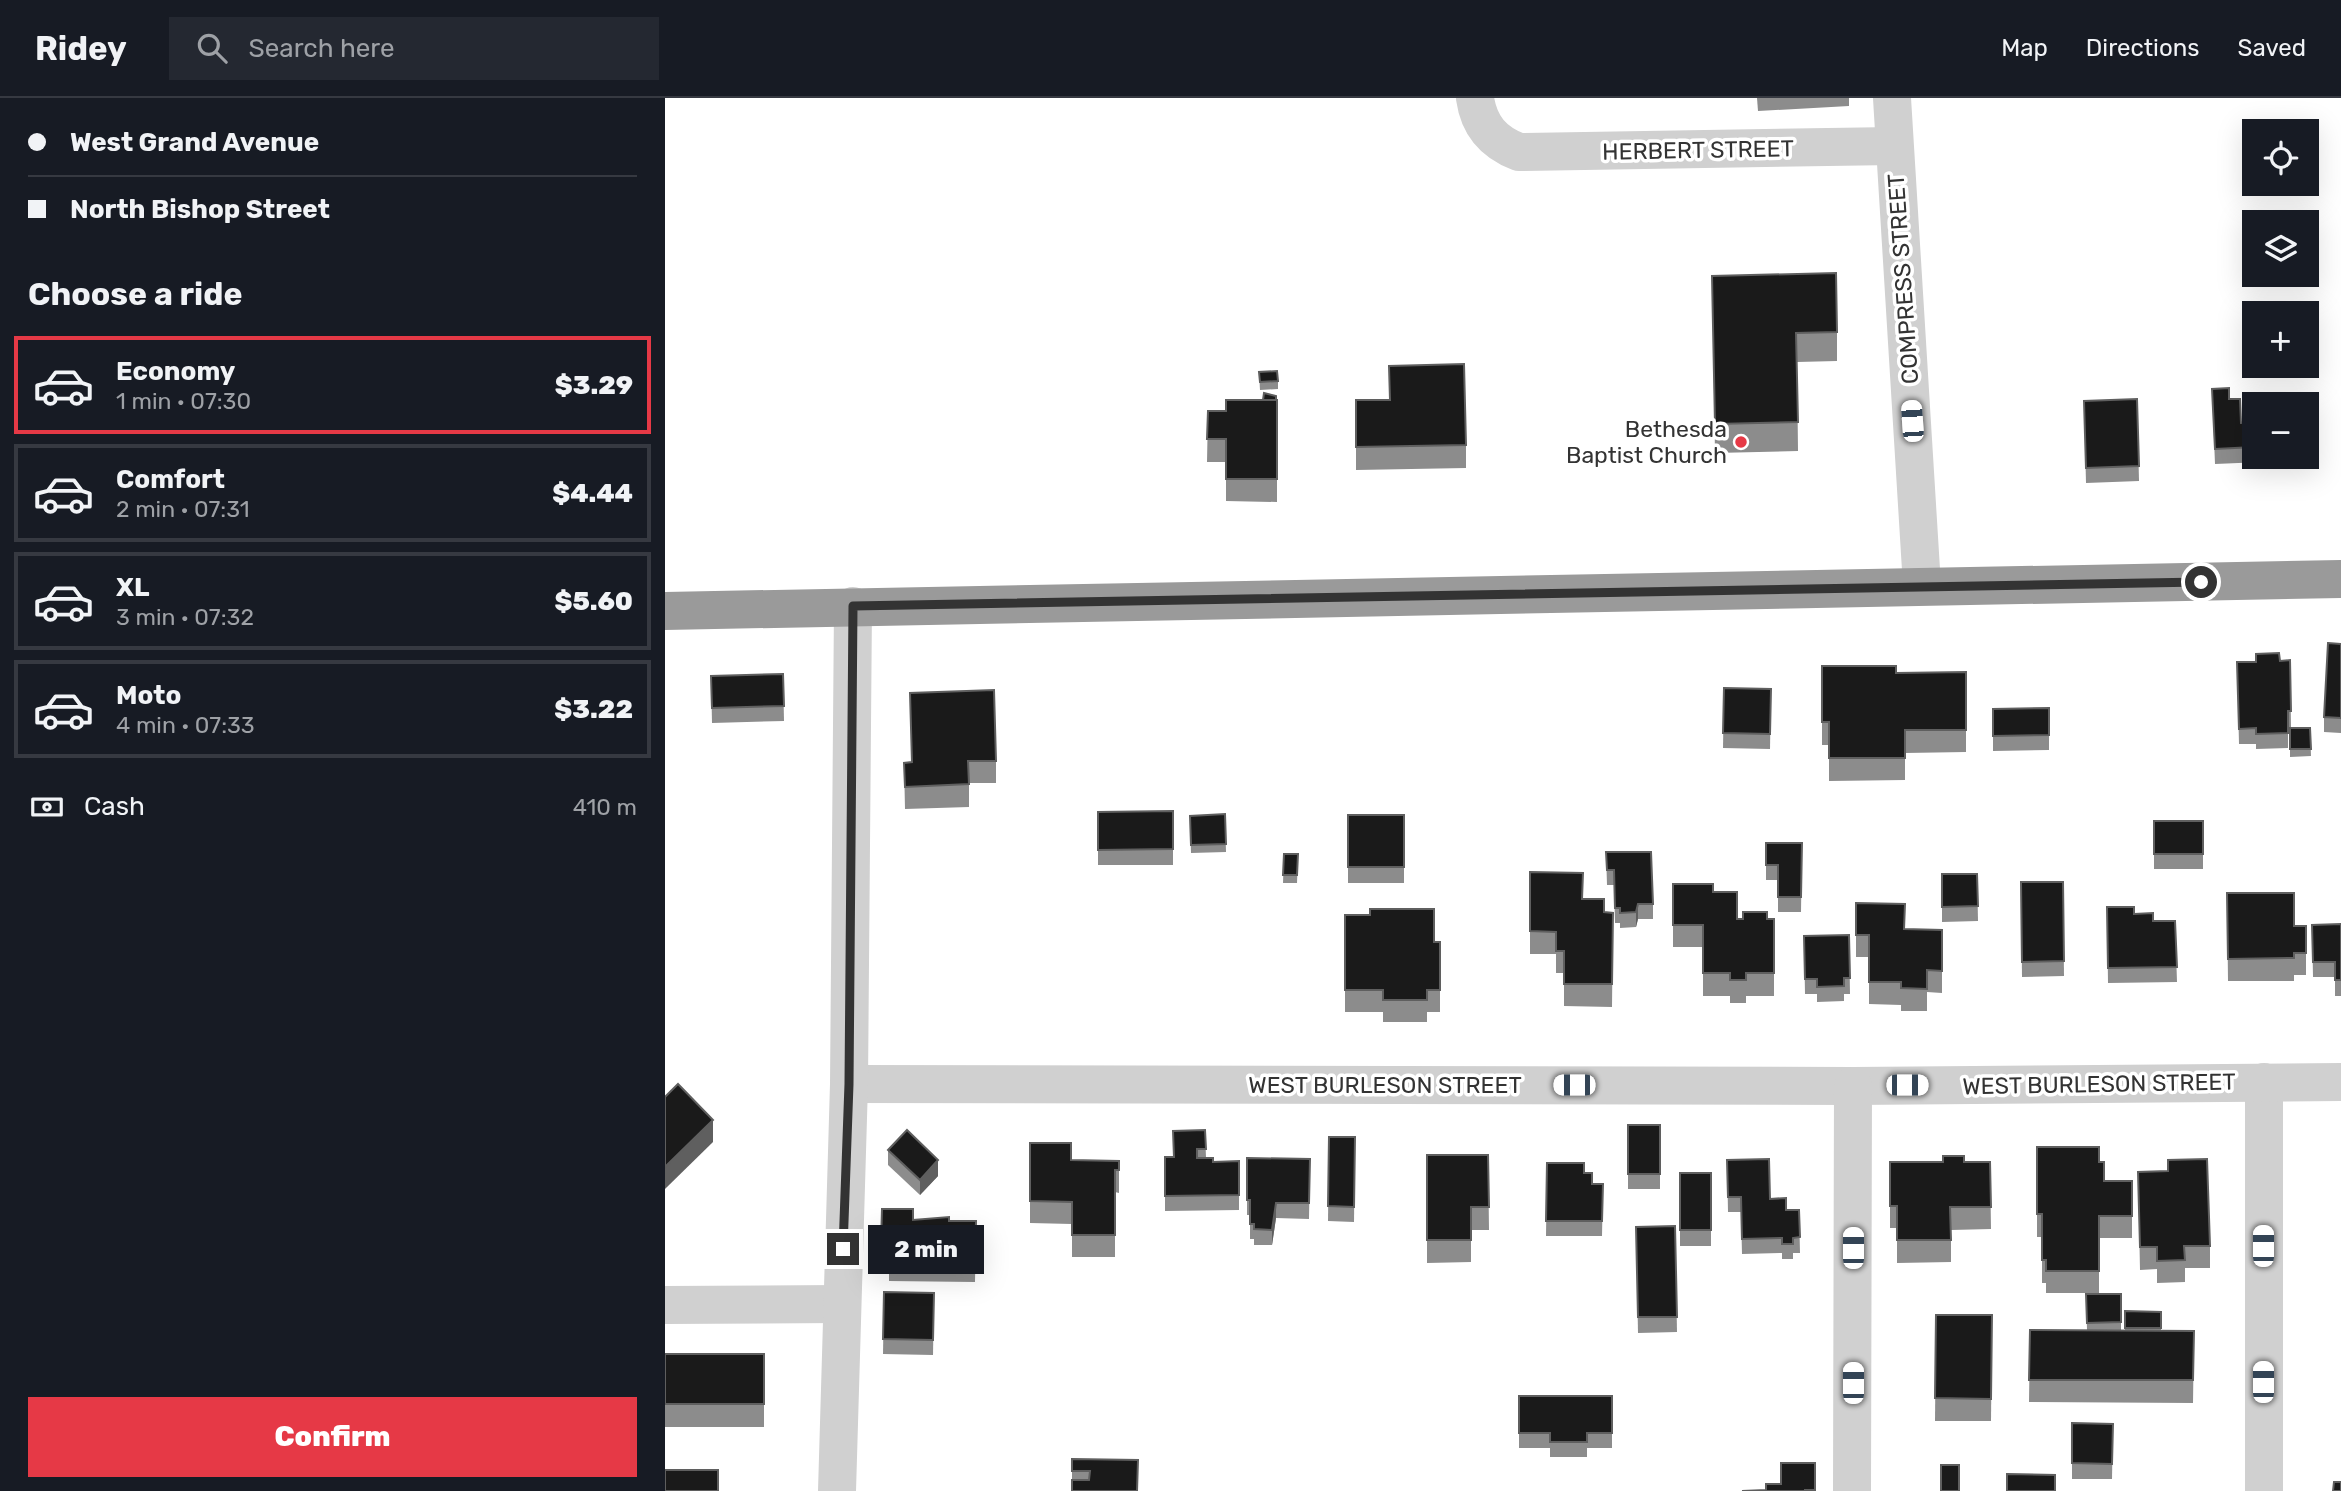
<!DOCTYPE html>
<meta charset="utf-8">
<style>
body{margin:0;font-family:Rubik,sans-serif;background:#242831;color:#f1f3f6;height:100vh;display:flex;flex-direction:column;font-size:26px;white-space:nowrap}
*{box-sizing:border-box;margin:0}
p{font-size:23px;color:#9ea1a6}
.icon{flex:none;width:38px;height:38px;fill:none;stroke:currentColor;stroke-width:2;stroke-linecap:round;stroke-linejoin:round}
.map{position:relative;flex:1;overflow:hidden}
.panel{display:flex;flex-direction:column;background:#171b24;width:665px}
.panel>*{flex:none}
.top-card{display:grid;align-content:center;height:154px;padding:0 28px;background:#171b24}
.controls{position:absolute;left:1577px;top:21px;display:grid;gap:14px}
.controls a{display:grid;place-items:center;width:77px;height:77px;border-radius:0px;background:#171b24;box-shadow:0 7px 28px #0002;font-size:35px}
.end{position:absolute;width:32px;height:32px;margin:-16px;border:9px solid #333;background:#fff;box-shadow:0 0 0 4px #fff}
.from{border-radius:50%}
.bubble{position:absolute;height:49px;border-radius:0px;background:#171b24;box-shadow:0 7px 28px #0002;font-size:23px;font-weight:800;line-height:49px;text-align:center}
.car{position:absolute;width:21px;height:42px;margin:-21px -10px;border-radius:9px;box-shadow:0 0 5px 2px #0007;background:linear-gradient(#fff 24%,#345 0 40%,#fff 0 76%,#345 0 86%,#fff 0)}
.top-card b{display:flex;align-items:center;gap:24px;height:66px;font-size:26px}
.top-card b+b{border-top:2px solid #363941}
.top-card i{width:18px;height:18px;background:#f1f3f6}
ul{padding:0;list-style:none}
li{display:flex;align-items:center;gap:21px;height:98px;margin:0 14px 10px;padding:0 14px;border:4px solid #363941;border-radius:0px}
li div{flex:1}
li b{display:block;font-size:26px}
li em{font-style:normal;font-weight:800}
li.selected{border-color:#e63946}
li>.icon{width:63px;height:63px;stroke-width:1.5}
h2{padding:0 28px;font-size:32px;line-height:84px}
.pay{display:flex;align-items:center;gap:18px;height:77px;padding:0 28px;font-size:26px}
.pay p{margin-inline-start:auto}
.action{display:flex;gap:14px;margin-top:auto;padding:14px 28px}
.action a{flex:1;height:80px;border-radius:0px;background:#e63946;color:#fff;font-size:28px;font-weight:800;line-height:80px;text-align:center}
header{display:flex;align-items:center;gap:42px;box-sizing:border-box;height:98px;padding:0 35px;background:#171b24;border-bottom:2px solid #363941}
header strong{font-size:33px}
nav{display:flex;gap:38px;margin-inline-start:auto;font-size:24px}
.search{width:490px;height:63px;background:#242831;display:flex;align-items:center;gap:18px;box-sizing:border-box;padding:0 24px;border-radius:0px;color:#9ea1a6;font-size:26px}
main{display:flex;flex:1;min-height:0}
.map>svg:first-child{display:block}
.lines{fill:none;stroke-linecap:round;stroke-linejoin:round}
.minor{stroke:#d0d0d0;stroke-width:38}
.highway{stroke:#9a9a9a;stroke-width:38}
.wall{fill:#8c8c8c}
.shaded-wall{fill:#5f5f5f}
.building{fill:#1a1a1a;stroke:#5f5f5f;stroke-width:2}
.route{stroke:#333;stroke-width:9}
.poi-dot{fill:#e63946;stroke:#fff;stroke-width:2.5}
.labels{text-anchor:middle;stroke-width:7;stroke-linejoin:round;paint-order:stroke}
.street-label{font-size:23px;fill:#333;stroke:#fff}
.poi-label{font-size:23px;fill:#333;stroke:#fff;text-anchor:end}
</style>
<header>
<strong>Ridey</strong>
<div class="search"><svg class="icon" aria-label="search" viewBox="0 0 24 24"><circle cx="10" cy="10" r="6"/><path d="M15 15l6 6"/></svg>Search here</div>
<nav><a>Map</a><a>Directions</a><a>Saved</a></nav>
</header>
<main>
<section class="panel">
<div class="top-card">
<b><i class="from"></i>West Grand Avenue</b>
<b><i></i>North Bishop Street</b>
</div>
<h2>Choose a ride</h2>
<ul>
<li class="selected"><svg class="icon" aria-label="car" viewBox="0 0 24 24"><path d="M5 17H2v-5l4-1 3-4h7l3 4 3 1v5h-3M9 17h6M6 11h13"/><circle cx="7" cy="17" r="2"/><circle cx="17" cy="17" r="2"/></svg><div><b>Economy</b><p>1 min · 07:30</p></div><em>$3.29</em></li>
<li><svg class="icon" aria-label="car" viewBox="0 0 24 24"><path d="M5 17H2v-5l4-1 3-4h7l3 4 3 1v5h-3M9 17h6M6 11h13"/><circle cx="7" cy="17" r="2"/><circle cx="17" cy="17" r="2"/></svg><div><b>Comfort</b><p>2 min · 07:31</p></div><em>$4.44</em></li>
<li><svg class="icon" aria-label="car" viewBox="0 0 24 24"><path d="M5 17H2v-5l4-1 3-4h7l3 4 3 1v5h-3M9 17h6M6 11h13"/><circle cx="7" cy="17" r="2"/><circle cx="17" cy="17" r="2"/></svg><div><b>XL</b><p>3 min · 07:32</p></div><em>$5.60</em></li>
<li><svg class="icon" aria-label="car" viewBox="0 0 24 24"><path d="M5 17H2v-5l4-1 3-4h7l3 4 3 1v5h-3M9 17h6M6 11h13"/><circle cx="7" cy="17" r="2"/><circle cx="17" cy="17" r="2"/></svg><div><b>Moto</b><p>4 min · 07:33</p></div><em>$3.22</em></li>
</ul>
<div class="pay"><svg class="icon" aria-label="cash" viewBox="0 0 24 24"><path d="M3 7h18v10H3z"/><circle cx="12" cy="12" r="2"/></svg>Cash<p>410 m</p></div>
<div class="action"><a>Confirm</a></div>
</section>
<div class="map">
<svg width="1676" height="1393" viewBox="0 0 1676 1393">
<rect width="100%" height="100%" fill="#fff"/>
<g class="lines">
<!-- minor -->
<g class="minor">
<path d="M 810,0 C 814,28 828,44 854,54 L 1229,48"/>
<path d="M 1227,0 L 1257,488"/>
<path d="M 1599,984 L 1599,1393"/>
<path d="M 184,986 L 1188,988 L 1676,984"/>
<path d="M 0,1207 L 176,1206"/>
<path d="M 172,1393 L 184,986 L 188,508"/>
<path d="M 1187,1393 L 1188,988"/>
</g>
<!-- highway -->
<path class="highway" d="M 0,513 L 1676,481"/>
</g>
<!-- wall -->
<g class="wall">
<path d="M 1092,0 L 1184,0 L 1184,8 L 1093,13 Z"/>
<path d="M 1047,178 L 1172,234 L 1172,263 L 1132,264 L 1133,353 L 1050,355 Z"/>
<path d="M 724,268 L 801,347 L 801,370 L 691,372 L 691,302 L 725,302 Z"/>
<path d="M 594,274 L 613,283 L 613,291 L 595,292 Z"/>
<path d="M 1547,291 L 1564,301 L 1576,325 L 1589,324 L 1589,359 L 1597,359 L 1597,364 L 1550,366 Z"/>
<path d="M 1472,301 L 1474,383 L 1421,385 L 1419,303 Z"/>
<path d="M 612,302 L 612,404 L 561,403 L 561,364 L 542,364 L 543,313 L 561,313 Z"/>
<path d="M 1676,546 L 1676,635 L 1659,634 L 1659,619 Z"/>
<path d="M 1625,562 L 1626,629 L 1623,629 L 1623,650 L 1591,651 L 1591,646 L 1574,646 L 1572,564 Z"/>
<path d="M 1157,568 L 1231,575 L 1301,574 L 1301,654 L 1240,655 L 1240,682 L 1164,683 L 1164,647 L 1157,647 Z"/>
<path d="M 118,576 L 119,623 L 47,625 L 46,578 Z"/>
<path d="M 1059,590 L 1106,591 L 1105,651 L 1058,650 Z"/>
<path d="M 245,595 L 331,663 L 331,685 L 304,685 L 304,709 L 240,711 L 239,665 L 247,664 Z"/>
<path d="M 1384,610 L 1384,652 L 1328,653 L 1328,611 Z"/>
<path d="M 1625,630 L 1645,630 L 1646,658 L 1625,659 Z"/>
<path d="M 508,713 L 508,767 L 433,767 L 433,714 Z"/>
<path d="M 560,716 L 561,754 L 526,755 L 525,718 Z"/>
<rect x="683" y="717" width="56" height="68"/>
<rect x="1489" y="723" width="49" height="48"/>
<path d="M 1101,745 L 1137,745 L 1136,814 L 1113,814 L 1113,782 L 1101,782 Z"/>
<path d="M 941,754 L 988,806 L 988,821 L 973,821 L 971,829 L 955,830 L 955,825 L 950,825 L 949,787 L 942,787 Z"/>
<path d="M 619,756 L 633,756 L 632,785 L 618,785 Z"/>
<path d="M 1277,776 L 1312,776 L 1313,823 L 1277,824 Z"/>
<path d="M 1356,784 L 1398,784 L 1399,878 L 1357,879 Z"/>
<path d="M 1008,786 L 1048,794 L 1072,821 L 1109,821 L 1109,898 L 1081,898 L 1081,905 L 1065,905 L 1065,898 L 1038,898 L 1038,849 L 1008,849 Z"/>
<path d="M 1562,795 L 1629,828 L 1641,828 L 1641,877 L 1629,877 L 1629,883 L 1563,883 Z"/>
<path d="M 917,801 L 939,814 L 948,815 L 947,909 L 899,908 L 899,875 L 891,875 L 891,856 L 865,856 L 865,833 Z"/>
<path d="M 1191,805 L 1240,831 L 1277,832 L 1277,895 L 1262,894 L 1262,913 L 1236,913 L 1236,907 L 1204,906 L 1204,859 L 1191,859 Z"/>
<path d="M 1442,809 L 1469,816 L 1488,823 L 1510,823 L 1512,884 L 1443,885 Z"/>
<path d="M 680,817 L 769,844 L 775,844 L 775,914 L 762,914 L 762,924 L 718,924 L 718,914 L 680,914 Z"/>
<path d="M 1676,826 L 1676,898 L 1670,898 L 1670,879 L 1648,879 L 1647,827 Z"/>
<path d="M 1184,837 L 1185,896 L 1179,896 L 1179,903 L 1152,904 L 1152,896 L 1140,896 L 1139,838 Z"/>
<rect x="963" y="1027" width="32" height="64"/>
<path d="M 540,1032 L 541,1060 L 548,1064 L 574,1063 L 574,1112 L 500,1113 L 500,1059 L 509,1059 Z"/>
<path d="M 664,1039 L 690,1039 L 689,1124 L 663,1123 Z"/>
<path d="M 365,1045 L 406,1062 L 454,1063 L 454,1095 L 450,1094 L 450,1159 L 407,1159 L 407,1126 L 365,1125 Z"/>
<path d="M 1372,1049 L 1434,1064 L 1439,1083 L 1467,1083 L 1467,1140 L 1434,1140 L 1434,1195 L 1381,1195 L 1381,1185 L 1377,1185 L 1377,1139 L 1372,1139 Z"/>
<path d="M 223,1052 L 273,1078 L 255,1097 L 223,1067 Z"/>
<path d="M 762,1057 L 823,1057 L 824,1132 L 806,1132 L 806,1164 L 762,1165 Z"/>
<path d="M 582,1060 L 645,1061 L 644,1121 L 611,1120 L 607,1147 L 589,1147 L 589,1141 L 585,1141 L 585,1117 L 582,1117 Z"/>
<path d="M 1062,1062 L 1105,1101 L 1121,1112 L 1134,1112 L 1135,1155 L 1128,1155 L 1128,1161 L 1117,1161 L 1117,1155 L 1077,1156 L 1076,1114 L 1063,1114 Z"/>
<path d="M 1225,1064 L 1325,1064 L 1326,1131 L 1286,1132 L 1286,1164 L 1232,1165 L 1232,1130 L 1225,1130 Z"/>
<path d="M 882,1065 L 919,1075 L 927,1086 L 938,1086 L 937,1138 L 881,1138 Z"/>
<path d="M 1473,1074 L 1545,1148 L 1545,1170 L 1520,1170 L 1520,1184 L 1492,1185 L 1492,1171 L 1475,1172 Z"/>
<rect x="1015" y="1075" width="31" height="73"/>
<path d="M 217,1111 L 248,1122 L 311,1123 L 310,1184 L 224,1183 L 224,1162 L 216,1162 Z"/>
<path d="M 1010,1128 L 1012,1234 L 973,1235 L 971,1129 Z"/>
<path d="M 219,1194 L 269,1195 L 268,1257 L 218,1256 Z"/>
<path d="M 1421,1196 L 1456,1196 L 1456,1232 L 1460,1232 L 1460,1213 L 1496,1214 L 1496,1232 L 1529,1233 L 1528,1305 L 1364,1304 L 1365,1232 L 1422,1232 Z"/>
<path d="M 1271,1217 L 1327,1217 L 1326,1323 L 1270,1323 Z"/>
<rect x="0" y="1256" width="99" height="73"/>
<path d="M 854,1298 L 947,1298 L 947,1350 L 922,1350 L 922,1359 L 885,1359 L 885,1350 L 854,1350 Z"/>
<path d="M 1407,1325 L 1448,1326 L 1447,1381 L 1407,1381 Z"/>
<path d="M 407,1361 L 473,1362 L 407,1393 Z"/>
</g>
<!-- shaded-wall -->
<g class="shaded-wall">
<path d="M 973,806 L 973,821 L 971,829 L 971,814 Z"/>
<path d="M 48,1022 L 48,1044 L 0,1091 L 0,1069 Z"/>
<path d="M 273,1062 L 273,1078 L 255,1097 L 255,1082 Z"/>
<path d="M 611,1105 L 611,1120 L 607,1147 L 607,1132 Z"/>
</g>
<!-- building -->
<g class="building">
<path d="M 1171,175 L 1172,234 L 1131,235 L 1133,324 L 1050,326 L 1047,178 Z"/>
<path d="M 799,266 L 801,347 L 691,349 L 691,302 L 725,302 L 724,268 Z"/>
<path d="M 612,273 L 613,283 L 595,284 L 594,274 Z"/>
<path d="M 1564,290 L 1564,301 L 1575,301 L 1576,325 L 1589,324 L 1589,349 L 1550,351 L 1547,291 Z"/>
<path d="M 599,295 L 611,298 L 611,302 L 598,302 Z"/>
<path d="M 1472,301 L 1474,368 L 1421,370 L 1419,303 Z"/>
<path d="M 561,302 L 612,302 L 612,381 L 561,381 L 561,341 L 542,341 L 543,313 L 561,313 Z"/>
<path d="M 1663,545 L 1676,546 L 1676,620 L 1659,619 Z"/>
<path d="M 1614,555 L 1615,563 L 1625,562 L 1626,613 L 1623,613 L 1623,635 L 1591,636 L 1591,630 L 1574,631 L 1572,564 L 1591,564 L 1591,556 Z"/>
<path d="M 1157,568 L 1231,568 L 1231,575 L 1301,574 L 1301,632 L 1240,632 L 1240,660 L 1164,660 L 1164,624 L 1157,624 Z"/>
<path d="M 118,576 L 119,608 L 47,610 L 46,578 Z"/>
<path d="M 1059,590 L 1106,591 L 1105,636 L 1058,635 Z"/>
<path d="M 329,592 L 331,663 L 303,663 L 304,686 L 240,689 L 239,665 L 247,664 L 245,595 Z"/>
<path d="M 1384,610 L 1384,637 L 1328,638 L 1328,611 Z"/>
<path d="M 1625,630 L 1645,630 L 1646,651 L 1625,651 Z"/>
<path d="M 508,713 L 508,751 L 433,752 L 433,714 Z"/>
<path d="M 560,716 L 561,746 L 526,747 L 525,718 Z"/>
<rect x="683" y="717" width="56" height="52"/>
<rect x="1489" y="723" width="49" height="33"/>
<path d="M 1101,745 L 1137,745 L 1136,799 L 1113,799 L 1113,767 L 1101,767 Z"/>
<path d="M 941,754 L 986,754 L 988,806 L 973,806 L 971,814 L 955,815 L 955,810 L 950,810 L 949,772 L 942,772 Z"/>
<path d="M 619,756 L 633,756 L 632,777 L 618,777 Z"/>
<path d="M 865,774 L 918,775 L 917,801 L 939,801 L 939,814 L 948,815 L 947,886 L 899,886 L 899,853 L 891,853 L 891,834 L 865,833 Z"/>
<path d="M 1277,776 L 1312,776 L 1313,808 L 1277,809 Z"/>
<path d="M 1356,784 L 1398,784 L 1399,863 L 1357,864 Z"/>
<path d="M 1008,786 L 1048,786 L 1048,794 L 1072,794 L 1072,821 L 1078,821 L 1078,814 L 1102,814 L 1102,821 L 1109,821 L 1109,875 L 1081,875 L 1081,882 L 1065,882 L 1065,875 L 1038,875 L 1038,827 L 1008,827 Z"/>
<path d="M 1562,795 L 1629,795 L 1629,828 L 1641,828 L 1641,855 L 1629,855 L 1629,860 L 1563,861 Z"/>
<path d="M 1191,805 L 1240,806 L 1239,831 L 1277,832 L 1277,873 L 1262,872 L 1262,891 L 1236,890 L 1236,884 L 1204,884 L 1204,837 L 1191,837 Z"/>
<path d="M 1442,809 L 1469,809 L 1469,816 L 1488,815 L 1488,823 L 1510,823 L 1512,869 L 1443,870 Z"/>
<path d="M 705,811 L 769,811 L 769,844 L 775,844 L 775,892 L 762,892 L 762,902 L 718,902 L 718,892 L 680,892 L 680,817 L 705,817 Z"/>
<path d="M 1676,826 L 1676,882 L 1670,882 L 1670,864 L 1648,864 L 1647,827 Z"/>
<path d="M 1184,837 L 1185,880 L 1179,880 L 1179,888 L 1152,889 L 1152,881 L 1140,881 L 1139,838 Z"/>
<path d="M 13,986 L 48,1022 L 0,1069 L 0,999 Z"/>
<rect x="963" y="1027" width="32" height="49"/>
<path d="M 242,1032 L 273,1062 L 255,1082 L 223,1052 Z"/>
<path d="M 540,1032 L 541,1051 L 532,1051 L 532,1060 L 548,1060 L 548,1064 L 574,1063 L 574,1097 L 500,1098 L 500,1059 L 509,1059 L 508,1033 Z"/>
<path d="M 664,1039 L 690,1039 L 689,1109 L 663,1108 Z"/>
<path d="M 365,1045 L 406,1045 L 406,1062 L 454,1063 L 454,1072 L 450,1072 L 450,1137 L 407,1137 L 407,1104 L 365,1103 Z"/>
<path d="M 1372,1049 L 1434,1049 L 1434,1064 L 1439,1064 L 1439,1083 L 1467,1083 L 1467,1118 L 1434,1118 L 1434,1173 L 1381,1173 L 1381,1162 L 1377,1162 L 1377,1116 L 1372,1116 Z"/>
<path d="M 762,1057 L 823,1057 L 824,1109 L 806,1109 L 806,1142 L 762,1142 Z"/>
<path d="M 1278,1058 L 1299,1058 L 1299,1064 L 1325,1064 L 1326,1109 L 1285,1109 L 1286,1142 L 1232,1142 L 1232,1108 L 1225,1108 L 1225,1064 L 1278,1064 Z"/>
<path d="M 582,1060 L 645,1061 L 644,1105 L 611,1105 L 607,1132 L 589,1131 L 589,1126 L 585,1126 L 585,1102 L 582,1102 Z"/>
<path d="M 1104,1061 L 1105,1101 L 1121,1100 L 1121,1112 L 1134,1112 L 1135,1139 L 1128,1140 L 1128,1146 L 1117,1146 L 1117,1140 L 1077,1141 L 1076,1099 L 1063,1099 L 1062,1062 Z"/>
<path d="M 1542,1061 L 1545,1148 L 1519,1148 L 1520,1162 L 1492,1163 L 1492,1149 L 1475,1149 L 1473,1074 L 1503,1073 L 1503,1062 Z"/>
<path d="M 882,1065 L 919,1065 L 919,1075 L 927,1075 L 927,1086 L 938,1086 L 937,1123 L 881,1123 Z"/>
<rect x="1015" y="1075" width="31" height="57"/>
<path d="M 217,1111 L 248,1111 L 248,1122 L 284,1119 L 284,1123 L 311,1123 L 310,1169 L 224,1168 L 224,1147 L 216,1147 Z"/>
<path d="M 1010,1128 L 1012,1219 L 973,1219 L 971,1129 Z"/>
<path d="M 219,1194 L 269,1195 L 268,1242 L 218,1241 Z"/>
<path d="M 1421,1196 L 1456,1196 L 1456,1224 L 1422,1225 Z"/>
<path d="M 1460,1213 L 1496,1214 L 1496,1230 L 1460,1230 Z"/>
<path d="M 1271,1217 L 1327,1217 L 1326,1301 L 1270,1300 Z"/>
<path d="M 1365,1232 L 1529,1233 L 1528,1282 L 1364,1282 Z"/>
<rect x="0" y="1256" width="99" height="50"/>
<path d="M 854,1298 L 947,1298 L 947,1335 L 922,1335 L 922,1344 L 885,1344 L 885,1335 L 854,1335 Z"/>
<path d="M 1407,1325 L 1448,1326 L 1447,1366 L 1407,1365 Z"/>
<path d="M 407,1361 L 473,1362 L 472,1393 L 407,1393 L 407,1382 L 424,1382 L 425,1373 L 407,1373 Z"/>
<path d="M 1116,1365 L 1150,1365 L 1150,1392 L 1140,1392 L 1140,1393 L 1077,1393 L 1101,1392 L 1101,1386 L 1116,1386 Z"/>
<rect x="1276" y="1367" width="18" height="26"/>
<rect x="0" y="1372" width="53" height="21"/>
<path d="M 1342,1376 L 1390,1377 L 1390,1393 L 1342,1393 Z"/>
<path d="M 1669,1384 L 1676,1384 L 1676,1393 L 1668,1393 Z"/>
</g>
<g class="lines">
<!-- route -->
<path class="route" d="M 178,1151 L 184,986 L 188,508 L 1536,484"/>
</g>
<!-- markers -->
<circle class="poi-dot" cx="1076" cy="344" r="7"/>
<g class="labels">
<!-- street labels -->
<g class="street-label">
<text transform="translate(1033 52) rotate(-1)" y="8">HERBERT STREET</text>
<text transform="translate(1238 181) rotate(-94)" y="8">COMPRESS STREET</text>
<text transform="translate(1434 986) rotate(-1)" y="8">WEST BURLESON STREET</text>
<text x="720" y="995">WEST BURLESON STREET</text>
</g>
<!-- poi labels -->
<g class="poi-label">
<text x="1062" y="339">Bethesda<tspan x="1062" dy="26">Baptist Church</tspan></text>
</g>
</g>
</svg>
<div class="controls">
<a><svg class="icon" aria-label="locate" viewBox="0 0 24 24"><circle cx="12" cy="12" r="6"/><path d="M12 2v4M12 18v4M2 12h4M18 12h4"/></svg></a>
<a><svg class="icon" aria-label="layers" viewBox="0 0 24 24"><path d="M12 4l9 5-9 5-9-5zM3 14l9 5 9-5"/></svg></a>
<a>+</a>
<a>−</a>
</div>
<i class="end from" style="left:1536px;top:484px"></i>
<i class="end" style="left:178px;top:1151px"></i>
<div class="bubble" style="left:203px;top:1127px;width:116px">2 min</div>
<i class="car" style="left:1247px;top:323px;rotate:356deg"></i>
<i class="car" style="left:909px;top:987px;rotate:270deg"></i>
<i class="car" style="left:1242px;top:987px;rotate:90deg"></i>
<i class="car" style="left:1598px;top:1148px;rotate:0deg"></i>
<i class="car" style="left:1188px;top:1150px;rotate:0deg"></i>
<i class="car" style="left:1598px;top:1284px;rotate:0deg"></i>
<i class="car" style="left:1188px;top:1285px;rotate:0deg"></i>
</div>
</main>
